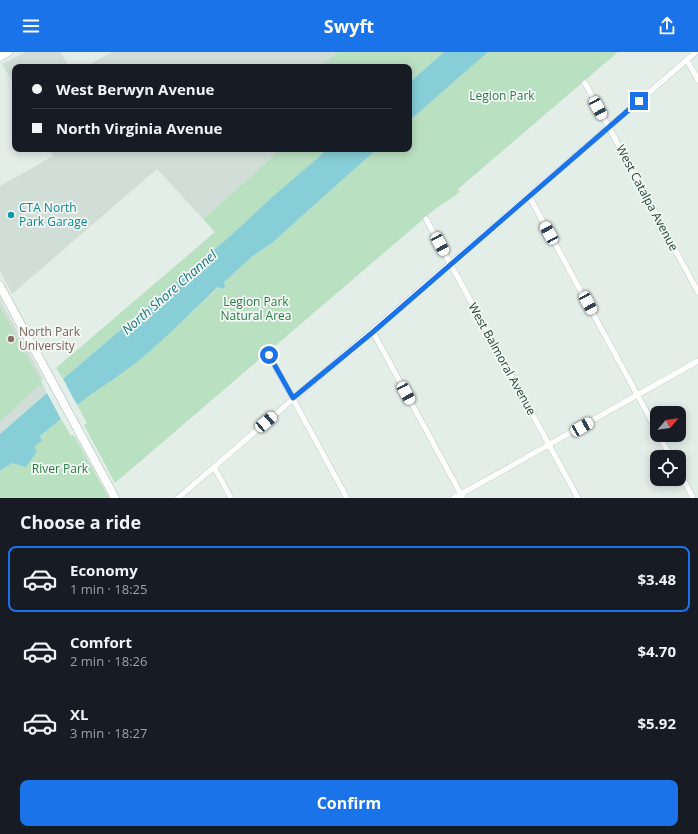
<!DOCTYPE html>
<meta charset="utf-8">
<style>
body{margin:0;font-family:"Open Sans",sans-serif;background:#242831;color:#f1f3f6;height:100vh;display:flex;flex-direction:column;font-size:15px;white-space:nowrap}
*{box-sizing:border-box;margin:0}
p{font-size:13px;color:#9ea1a6}
.icon{flex:none;width:22px;height:22px;fill:none;stroke:currentColor;stroke-width:2;stroke-linecap:round;stroke-linejoin:round}
.map{position:relative;height:446px;overflow:hidden}
.panel{display:flex;flex-direction:column;background:#171b24;flex:1}
.panel>*{flex:none}
.hud{position:absolute;left:12px;top:12px;width:400px;height:88px;border-radius:8px;box-shadow:0 2px 10px #0003;display:grid;align-content:center;height:88px;padding:0 20px;background:#171b24}
.needle{width:26px;rotate:62deg}
.fabs{position:absolute;left:650px;top:354px;display:grid;gap:8px}
.fabs a{display:grid;place-items:center;width:36px;height:36px;border-radius:8px;background:#171b24;box-shadow:0 2px 10px #0003;font-size:20px}
.end{position:absolute;width:18px;height:18px;margin:-9px;border:5px solid #1a73e8;background:#fff;box-shadow:0 0 0 2px #fff}
.from{border-radius:50%}
.car{position:absolute;width:12px;height:24px;margin:-12px -6px;border-radius:5px;box-shadow:0 0 3px 1px #0007;background:linear-gradient(#fff 24%,#345 0 40%,#fff 0 76%,#345 0 86%,#fff 0)}
.hud b{display:flex;align-items:center;gap:14px;height:38px;font-size:15px}
.hud b+b{border-top:1px solid #363941}
.hud i{width:10px;height:10px;background:#f1f3f6}
ul{padding:0;list-style:none}
li{display:flex;align-items:center;gap:12px;height:66px;margin:0 8px 6px;padding:0 12px;border:2px solid transparent;border-radius:8px}
li div{flex:1}
li b{display:block;font-size:15px}
li em{font-style:normal;font-weight:700}
li.active{border-color:#1a73e8}
li>.icon{width:36px;height:36px;stroke-width:1.5}
h2{padding:0 20px;font-size:18px;line-height:48px}
.cta{display:flex;gap:8px;margin-top:auto;padding:8px 20px}
.cta a{flex:1;height:46px;border-radius:8px;background:#1a73e8;color:#fff;font-size:16px;font-weight:700;line-height:46px;text-align:center}
header{display:flex;justify-content:space-between;align-items:center;height:52px;padding:0 20px;background:#1a73e8;color:#fff;font-size:18px;font-weight:700}
.map>svg:first-child{display:block}
.built{fill:#d1ded7}
.green{fill:#bae0c2}
.water{fill:#87ced6}
.pier{fill:#e3eee8}
.lines{fill:none;stroke-linecap:round;stroke-linejoin:round}
.minor-casing{stroke:#a5b6af;stroke-width:6}
.secondary-casing{stroke:#a0bab0;stroke-width:9}
.minor{stroke:#fff;stroke-width:5.5}
.secondary{stroke:#fff;stroke-width:8}
.route{stroke:#1a73e8;stroke-width:5}
.culture-dot{fill:#0f9aa8;stroke:#f4faf6;stroke-width:1.5}
.education-dot{fill:#8d6e63;stroke:#f4faf6;stroke-width:1.5}
.labels{text-anchor:middle;stroke-width:3.5;stroke-linejoin:round;paint-order:stroke}
.park-label{font-size:12px;fill:#287a44;stroke:#f4faf6}
.street-label{font-size:12px;fill:#214036;stroke:#f4faf6}
.culture-label{font-size:12px;fill:#0d838f;stroke:#f4faf6;text-anchor:start}
.education-label{font-size:12px;fill:#785e54;stroke:#f4faf6;text-anchor:start}
.water-label{font-size:13px;font-style:italic;fill:#167581;stroke:#f4faf6}
</style>
<header><svg class="icon" aria-label="menu" viewBox="0 0 24 24"><path d="M4 6h16M4 12h16M4 18h16"/></svg>Swyft<svg class="icon" aria-label="share" viewBox="0 0 24 24"><path d="M12 15V3M7 8l5-5 5 5M5 13v7h14v-7"/></svg></header>
<div class="map">
<svg width="698" height="446" viewBox="0 0 698 446">
<rect width="100%" height="100%" fill="#e3eee8"/>
<!-- built -->
<g class="built">
<path d="M 25,0 L 61,0 L 69,15 L 15,15 L 15,35 L 2,12 Z"/>
<path d="M 112,0 L 421,0 L 404,15 L 85,15 Z"/>
<path d="M 50,97 L 281,97 L 203,167 L 157,117 L 12,242 L 0,219 L 0,134 L 53,104 Z"/>
<path d="M 0,247 L 44,328 L 41,329 L 47,341 L 0,382 Z"/>
</g>
<!-- green -->
<g class="green">
<path d="M 338,0 L 444,0 L 409,31 L 409,15 L 320,15 Z"/>
<path d="M 488,0 L 618,0 L 458,137 L 460,140 L 434,158 L 115,431 L 84,373 L 87,371 L 77,353 C 92,341 109,331 125,319 C 158,294 188,263 219,235 L 224,237 L 225,235 L 224,230 L 253,204 L 272,191 L 377,97 L 409,97 L 409,69 Z"/>
<path d="M 281,97 L 328,97 L 271,146 L 229,185 L 63,327 L 56,316 L 215,180 L 203,167 Z"/>
<path d="M 0,255 L 43,333 L 38,334 L 0,370 Z"/>
<path d="M 61,367 L 71,384 L 74,383 L 109,446 L 0,446 L 0,419 L 42,389 L 40,384 Z"/>
</g>
<!-- water -->
<g class="water">
<path d="M 444,0 L 488,0 L 409,69 L 409,31 Z"/>
<path d="M 328,97 L 377,97 L 272,191 L 253,204 L 224,230 L 225,235 L 223,237 L 218,235 C 188,263 158,295 125,319 C 109,331 92,341 77,353 L 75,349 L 59,363 L 61,367 L 40,384 L 42,389 L 34,395 L 37,399 L 26,415 L 12,411 L 0,419 L 0,382 L 47,341 L 50,346 L 66,332 L 63,327 L 229,185 L 271,146 Z"/>
</g>
<!-- pier -->
<path class="pier" d="M 62,325 L 78,355 L 74,352 L 61,363 L 62,369 L 46,339 L 50,343 L 63,332 Z"/>
<g class="lines">
<defs>
<g id="minor">
<path d="M 687,8 L 698,28"/>
<path d="M 585,31 L 698,240"/>
<path d="M 529,144 L 657,379"/>
<path d="M 426,167 L 578,446"/>
<path d="M 373,280 L 463,446"/>
<path d="M 269,303 L 347,446"/>
<path d="M 659,383 L 671,405"/>
<path d="M 214,415 L 231,446"/>
<path d="M 679,419 L 693,446"/>
<path d="M 178,446 L 696,0"/>
<path d="M 454,446 L 698,309"/>
</g>
<g id="secondary">
<path d="M 0,5 L 8,0"/>
<path d="M 0,234 L 115,446"/>
</g>
</defs>
<!-- minor casing -->
<use href="#minor" class="minor-casing"/>
<!-- secondary casing -->
<use href="#secondary" class="secondary-casing"/>
<!-- minor -->
<use href="#minor" class="minor"/>
<!-- secondary -->
<use href="#secondary" class="secondary"/>
</g>
<g class="lines">
<!-- route -->
<path class="route" d="M 269,303 L 293,346 L 373,280 L 639,49"/>
</g>
<!-- markers -->
<circle class="culture-dot" cx="11" cy="163" r="4"/>
<circle class="education-dot" cx="11" cy="287" r="4"/>
<g class="labels">
<!-- park labels -->
<g class="park-label">
<text x="502" y="48">Legion Park</text>
<text x="256" y="254">Legion Park<tspan x="256" dy="14">Natural Area</tspan></text>
<text x="60" y="421">River Park</text>
</g>
<!-- street labels -->
<g class="street-label">
<text transform="translate(647 146) rotate(62)" y="4">West Catalpa Avenue</text>
<text transform="translate(502 307) rotate(61)" y="4">West Balmoral Avenue</text>
</g>
<!-- culture labels -->
<g class="culture-label">
<text x="19" y="160">CTA North<tspan x="19" dy="14">Park Garage</tspan></text>
</g>
<!-- education labels -->
<g class="education-label">
<text x="19" y="284">North Park<tspan x="19" dy="14">University</tspan></text>
</g>
<!-- water labels -->
<g class="water-label">
<text transform="translate(169 240) rotate(-41)" y="5">North Shore Channel</text>
</g>
</g>
</svg>
<div class="fabs">
<a><svg class="needle" viewBox="-14 -14 28 28"><path d="M0-13l5 13h-10z" fill="#e53935"/><path d="M0 13l5-13h-10z" fill="#9ea1a6"/></svg></a>
<a><svg class="icon" aria-label="locate" viewBox="0 0 24 24"><circle cx="12" cy="12" r="6"/><path d="M12 2v4M12 18v4M2 12h4M18 12h4"/></svg></a>
</div>
<i class="end from" style="left:269px;top:303px"></i>
<i class="end" style="left:639px;top:49px"></i>
<i class="car" style="left:598px;top:56px;rotate:152deg"></i>
<i class="car" style="left:549px;top:181px;rotate:331deg"></i>
<i class="car" style="left:440px;top:192px;rotate:152deg"></i>
<i class="car" style="left:588px;top:251px;rotate:152deg"></i>
<i class="car" style="left:406px;top:341px;rotate:151deg"></i>
<i class="car" style="left:266px;top:370px;rotate:49deg"></i>
<i class="car" style="left:582px;top:375px;rotate:60deg"></i>
<div class="hud">
<b><i class="from"></i>West Berwyn Avenue</b>
<b><i></i>North Virginia Avenue</b>
</div>
</div>
<section class="panel">
<h2>Choose a ride</h2>
<ul>
<li class="active"><svg class="icon" aria-label="car" viewBox="0 0 24 24"><path d="M5 17H2v-5l4-1 3-4h7l3 4 3 1v5h-3M9 17h6M6 11h13"/><circle cx="7" cy="17" r="2"/><circle cx="17" cy="17" r="2"/></svg><div><b>Economy</b><p>1 min · 18:25</p></div><em>$3.48</em></li>
<li><svg class="icon" aria-label="car" viewBox="0 0 24 24"><path d="M5 17H2v-5l4-1 3-4h7l3 4 3 1v5h-3M9 17h6M6 11h13"/><circle cx="7" cy="17" r="2"/><circle cx="17" cy="17" r="2"/></svg><div><b>Comfort</b><p>2 min · 18:26</p></div><em>$4.70</em></li>
<li><svg class="icon" aria-label="car" viewBox="0 0 24 24"><path d="M5 17H2v-5l4-1 3-4h7l3 4 3 1v5h-3M9 17h6M6 11h13"/><circle cx="7" cy="17" r="2"/><circle cx="17" cy="17" r="2"/></svg><div><b>XL</b><p>3 min · 18:27</p></div><em>$5.92</em></li>
</ul>
<div class="cta"><a>Confirm</a></div>
</section>
